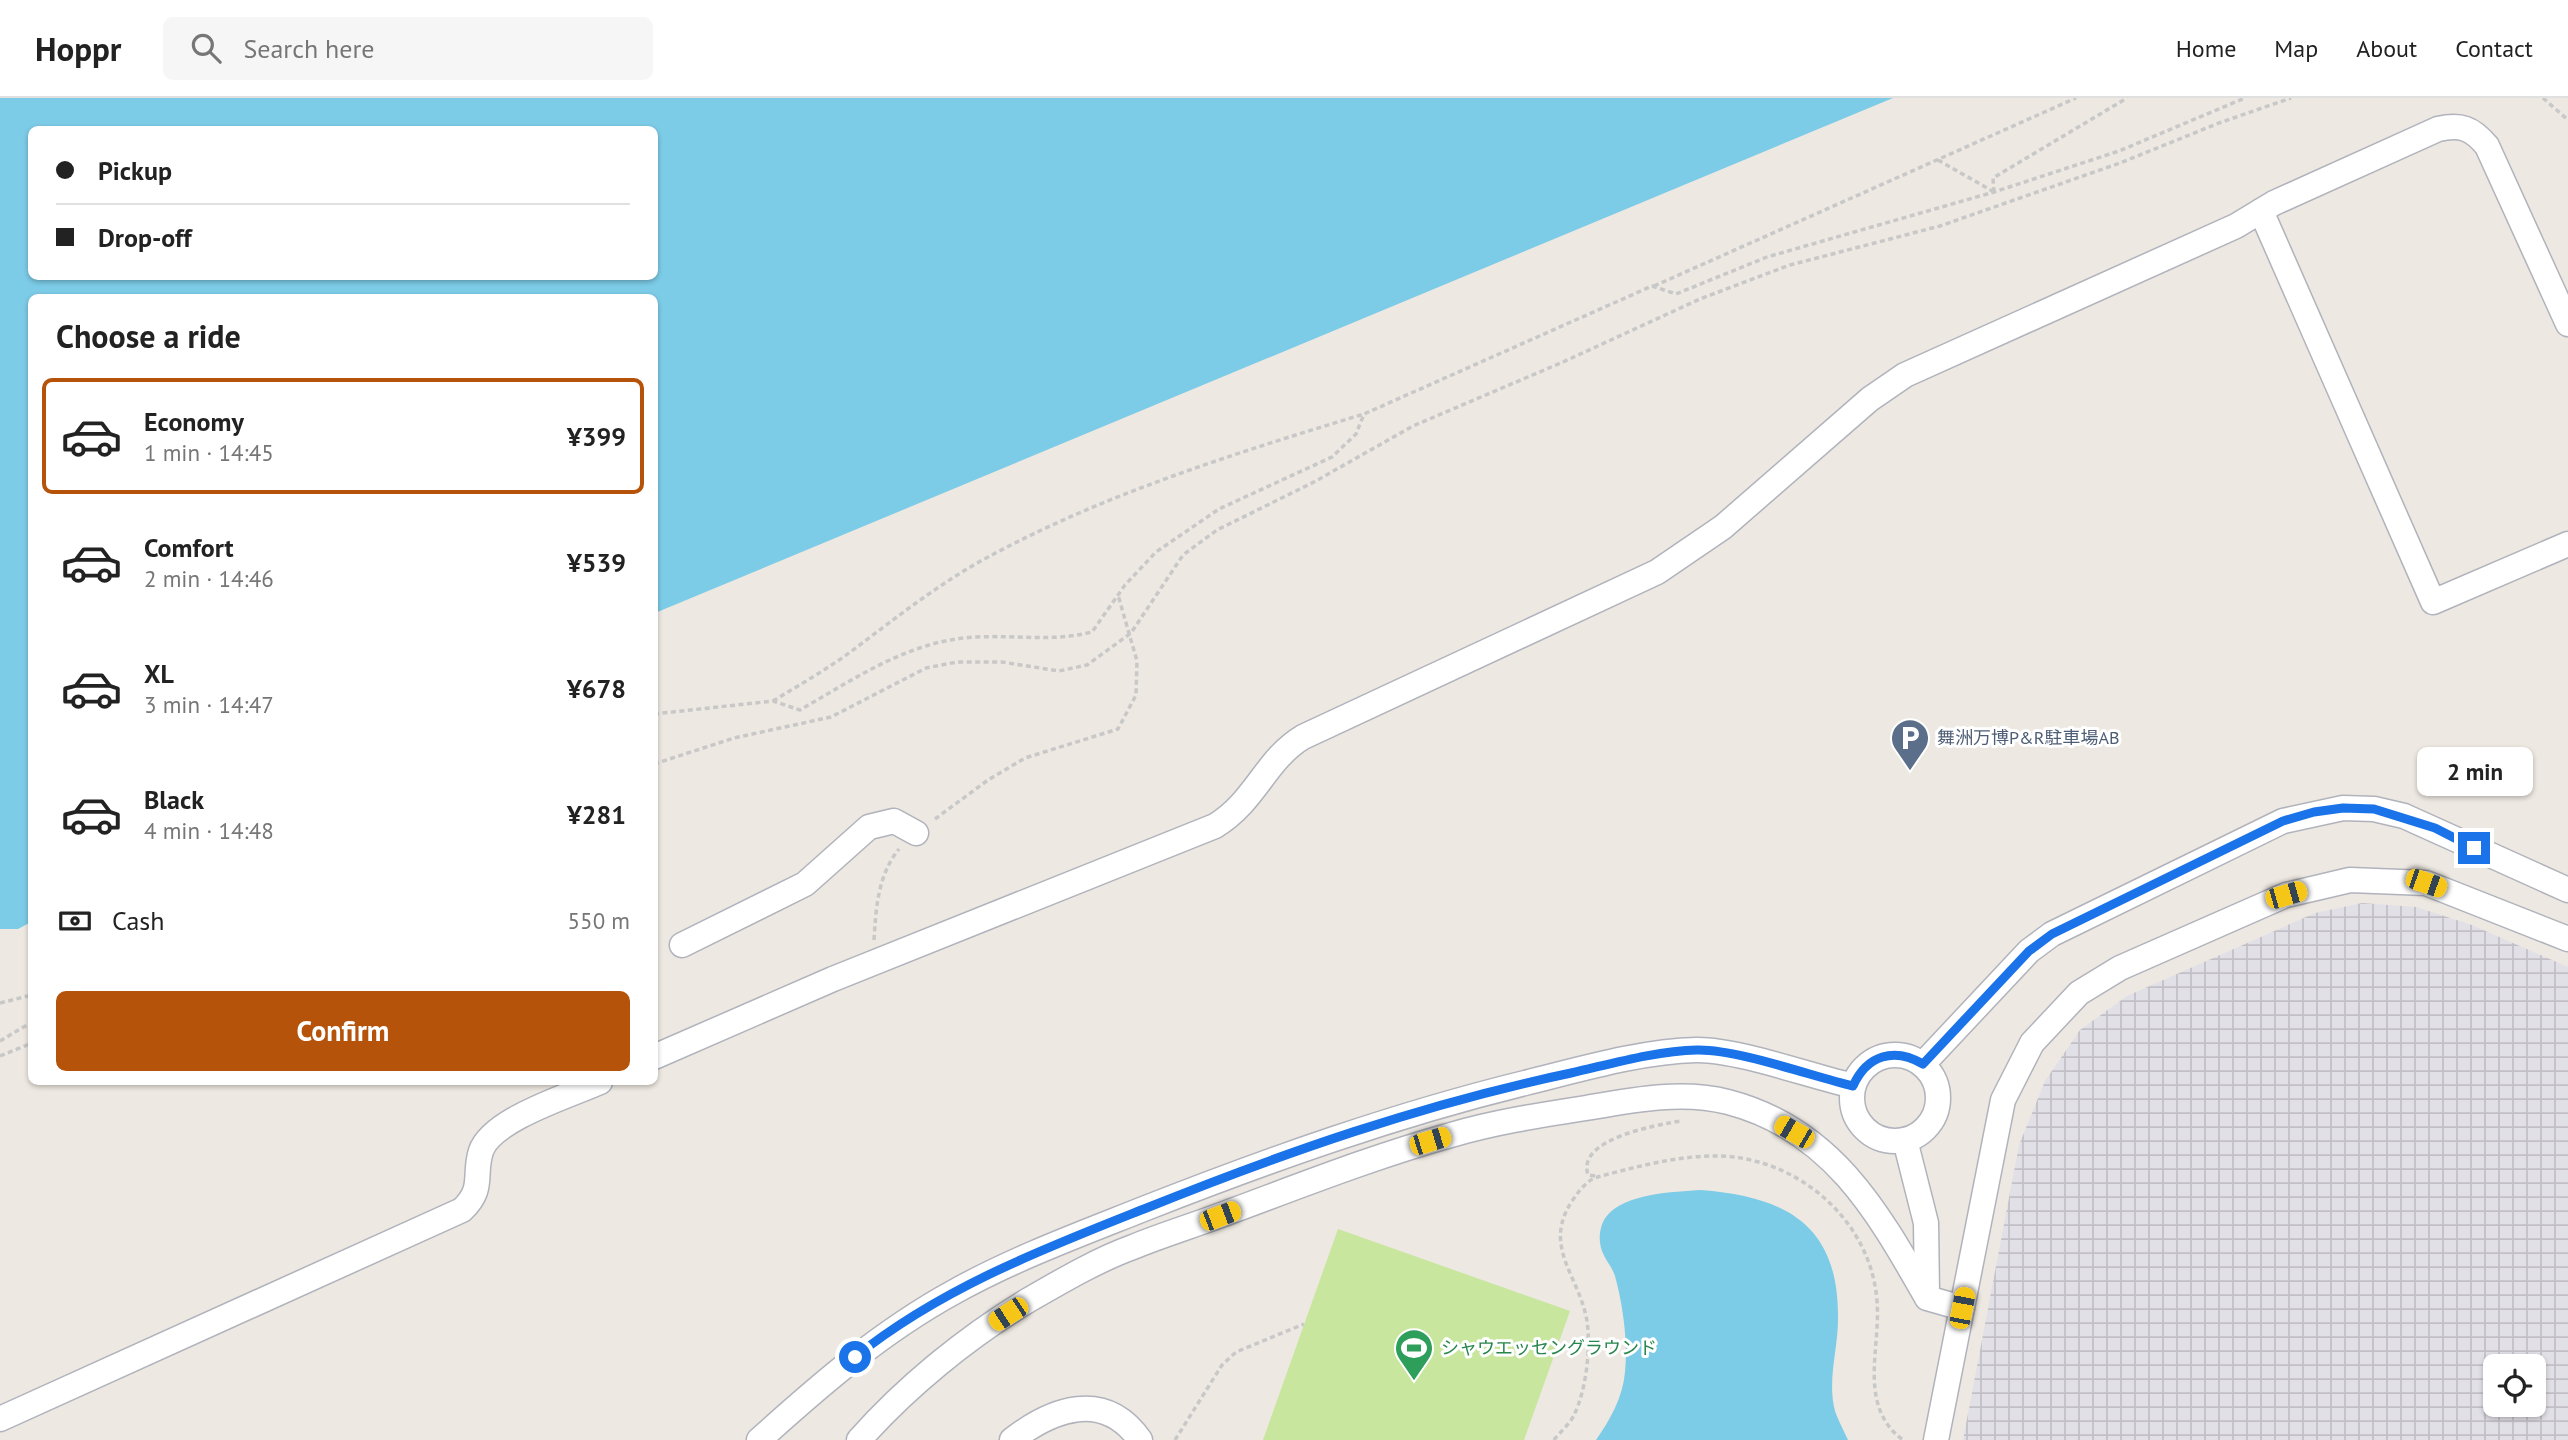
<!DOCTYPE html>
<meta charset="utf-8">
<style>
body{margin:0;font-family:"PT Sans","Noto Sans JP",sans-serif;background:#f6f6f6;color:#222;height:100vh;display:flex;flex-direction:column;font-size:26px;white-space:nowrap}
*{box-sizing:border-box;margin:0}
p{font-size:23px;color:#767676}
.icon{flex:none;width:38px;height:38px;fill:none;stroke:currentColor;stroke-width:2;stroke-linecap:round;stroke-linejoin:round}
.map{position:relative;flex:1;overflow:hidden}
.details{position:absolute;left:28px;top:196px;width:630px;height:791px;display:flex;flex-direction:column;background:#fff;border-radius:10px;box-shadow:0 2px 5px #0004}
.details>*{flex:none}
.guide{position:absolute;left:28px;top:28px;width:630px;height:154px;border-radius:10px;box-shadow:0 2px 5px #0004;display:grid;align-content:center;height:154px;padding:0 28px;background:#fff}
.buttons{position:absolute;left:2483px;top:1256px;display:grid;gap:14px}
.buttons a{display:grid;place-items:center;width:63px;height:63px;border-radius:10px;background:#fff;box-shadow:0 2px 5px #0004;font-size:35px}
.end{position:absolute;width:32px;height:32px;margin:-16px;border:9px solid #1a73e8;background:#fff;box-shadow:0 0 0 4px #fff}
.from{border-radius:50%}
.bubble{position:absolute;height:49px;border-radius:10px;background:#fff;box-shadow:0 2px 5px #0004;font-size:23px;font-weight:800;line-height:49px;text-align:center}
.car{position:absolute;width:21px;height:42px;margin:-21px -10px;border-radius:9px;box-shadow:0 0 5px 2px #0007;background:linear-gradient(#f5c518 24%,#345 0 40%,#f5c518 0 76%,#345 0 86%,#f5c518 0)}
.guide b{display:flex;align-items:center;gap:24px;height:66px;font-size:26px}
.guide b+b{border-top:2px solid #e0e0e0}
.guide i{width:18px;height:18px;background:#222}
ul{padding:0;list-style:none}
li{display:flex;align-items:center;gap:21px;height:116px;margin:0 14px 10px;padding:0 14px;border:4px solid transparent;border-radius:10px}
li div{flex:1}
li b{display:block;font-size:26px}
li em{font-style:normal;font-weight:800}
li.current{border-color:#b45309}
li>.icon{width:63px;height:63px;stroke-width:1.5}
h2{padding:0 28px;font-size:32px;line-height:84px}
.pay{display:flex;align-items:center;gap:18px;height:77px;padding:0 28px;font-size:26px}
.pay p{margin-inline-start:auto}
.button{display:flex;gap:14px;margin-top:auto;padding:14px 28px}
.button a{flex:1;height:80px;border-radius:10px;background:#b45309;color:#fff;font-size:28px;font-weight:800;line-height:80px;text-align:center}
header{display:flex;align-items:center;gap:42px;box-sizing:border-box;height:98px;padding:0 35px;background:#fff;border-bottom:2px solid #e0e0e0}
header strong{font-size:33px}
nav{display:flex;gap:38px;margin-inline-start:auto;font-size:24px}
.search{width:490px;height:63px;background:#f6f6f6;display:flex;align-items:center;gap:18px;box-sizing:border-box;padding:0 24px;border-radius:10px;color:#767676;font-size:26px}
.map>svg:first-child{display:block}
.industrial{fill:url(#industrial-grid);fill-rule:evenodd}
.pitch{fill:#c8e69e}
.water{fill:#7ccbe7;fill-rule:evenodd}
.lines{fill:none;stroke-linecap:round;stroke-linejoin:round}
.minor-casing{stroke:#b1b3bc;stroke-width:27}
.path{stroke:#c8c8c8;stroke-width:3.5;stroke-dasharray:5 3.5;stroke-linecap:butt}
.minor{stroke:#fff;stroke-width:24}
.route{stroke:#1a73e8;stroke-width:9}
.labels{text-anchor:middle;stroke-width:6;stroke-linejoin:round;paint-order:stroke}
.service-label{font-size:18px;fill:#4e5e75;stroke:#fff;text-anchor:start}
.leisure-label{font-size:18px;fill:#27864d;stroke:#fff;text-anchor:start}
</style>
<header>
<strong>Hoppr</strong>
<div class="search"><svg class="icon" aria-label="search" viewBox="0 0 24 24"><circle cx="10" cy="10" r="6"/><path d="M15 15l6 6"/></svg>Search here</div>
<nav><a>Home</a><a>Map</a><a>About</a><a>Contact</a></nav>
</header>
<div class="map">
<svg width="2568" height="1342" viewBox="0 0 2568 1342">
<defs>
<pattern id="industrial-grid" width="8" height="8" patternUnits="userSpaceOnUse" patternTransform="scale(1.75)"><rect width="8" height="8" fill="#e2e0e7"/><path d="M0 4h8M4 0v8" fill="none" stroke="#c2c0c6"/></pattern>
</defs>
<rect width="100%" height="100%" fill="#ede8e1"/>
<!-- industrial -->
<path class="industrial" d="M 2362,805 L 2416,809 L 2472,827 L 2568,869 L 2568,1342 L 1963,1342 L 2019,1047 L 2045,983 L 2080,932 L 2127,898 L 2315,815 ZM 2496,1269 L 2534,1269 L 2534,1307 L 2496,1307 Z"/>
<!-- pitch -->
<path class="pitch" d="M 1338,1131 L 1570,1213 L 1524,1342 L 1263,1342 Z"/>
<!-- water -->
<g class="water">
<path d="M 0,0 L 1893,0 L 655,515 L 654,200 L 32,200 L 31,824 L 18,831 L 0,831 ZM 32,32 L 654,32 L 654,178 L 32,178 Z"/>
<path d="M 1701,1092 C 1787,1099 1839,1127 1838,1221 C 1838,1252 1827,1282 1835,1313 C 1838,1322 1844,1333 1848,1342 L 1596,1342 C 1610,1322 1623,1299 1625,1274 C 1628,1244 1623,1207 1615,1178 C 1611,1166 1601,1158 1600,1144 C 1599,1137 1601,1125 1606,1119 C 1624,1095 1674,1094 1701,1092 Z"/>
</g>
<g class="lines">
<defs>
<g id="minor">
<path d="M 2261,113 L 2433,504 L 2568,446"/>
<path d="M 682,847 L 805,786 L 869,729 L 894,723 L 916,735"/>
<circle cx="1895" cy="1000" r="43"/>
<path d="M 654,959 L 833,881 L 1215,728 C 1256,703 1265,662 1303,639 L 1657,474 L 1723,429 L 1870,301 L 1905,277 L 2236,128 L 2274,105 L 2438,31 C 2461,26 2472,30 2487,48 L 2568,226"/>
<path d="M 1923,966 L 2029,853 L 2052,836 L 2283,723 L 2343,710 L 2374,711 L 2404,718 L 2568,792"/>
<path d="M 1905,1042 L 1926,1125 L 1927,1196"/>
<path d="M 0,1321 L 462,1112 C 485,1090 473,1078 481,1053 C 492,1021 571,997 600,984"/>
<path d="M 759,1342 C 820,1287 881,1234 954,1194 C 1015,1160 1081,1136 1146,1110 C 1271,1061 1395,1017 1525,985 C 1578,972 1642,953 1696,952 C 1736,951 1810,978 1853,988"/>
<path d="M 859,1342 C 906,1289 966,1240 1027,1203 C 1060,1184 1097,1162 1133,1149 C 1162,1137 1192,1128 1221,1117 C 1297,1089 1372,1059 1451,1037 C 1495,1024 1541,1017 1586,1010 C 1632,1002 1682,992 1728,1004 C 1832,1031 1878,1114 1927,1200 L 1962,1210"/>
<path d="M 1012,1342 C 1052,1311 1104,1291 1140,1342"/>
<path d="M 1936,1342 L 2003,1002 L 2032,945 L 2079,895 L 2120,870 L 2286,797 L 2350,782 L 2426,785 L 2568,841"/>
</g>
</defs>
<!-- minor casing -->
<use href="#minor" class="minor-casing"/>
<!-- path -->
<g class="path">
<path d="M 2543,0 L 2568,22"/>
<path d="M 1938,62 L 1994,94"/>
<path d="M 1994,94 L 1993,80 L 2127,0"/>
<path d="M 1654,188 L 2076,0"/>
<path d="M 773,603 C 801,586 831,569 857,549 C 897,519 935,489 979,464 C 1100,397 1233,356 1364,316"/>
<path d="M 654,616 L 773,603 L 800,612 C 856,580 910,542 976,539 C 1016,537 1053,544 1092,534 L 1125,487 L 1156,454 L 1219,411 L 1332,359 L 1356,336 L 1364,316 L 1652,188 L 1676,196 L 1767,159 L 1994,94 L 2119,53 L 2245,0"/>
<path d="M 654,666 L 734,640 L 831,619 L 926,570 L 957,564 L 1002,564 L 1059,573 L 1087,567 L 1131,535 L 1183,457 L 1217,432 L 1314,384 L 1413,328 L 1563,264 L 1700,201 L 1790,167 L 1940,128 L 2120,65 L 2219,25 L 2291,0"/>
<path d="M 935,721 L 988,682 L 1025,660 L 1118,631 L 1136,597 L 1137,563 L 1118,497"/>
<path d="M 874,842 C 876,809 878,777 899,751"/>
<path d="M 0,905 L 32,897"/>
<path d="M 0,943 L 32,924"/>
<path d="M 0,958 L 32,945"/>
<path d="M 1595,1078 L 1588,1077 C 1576,1041 1656,1027 1681,1023"/>
<path d="M 1175,1342 L 1222,1267 L 1236,1254 L 1304,1226"/>
<path d="M 1554,1342 C 1560,1334 1570,1326 1574,1317 C 1586,1293 1591,1250 1587,1223 C 1579,1177 1542,1149 1572,1103 C 1579,1093 1584,1086 1594,1080 C 1631,1070 1675,1058 1714,1058 C 1795,1057 1871,1121 1877,1203 C 1881,1250 1857,1308 1903,1342"/>
</g>
<!-- minor -->
<use href="#minor" class="minor"/>
</g>
<g class="lines">
<!-- route -->
<path class="route" d="M 855,1259 C 941,1190 1043,1151 1144,1111 C 1283,1055 1423,1006 1571,975 C 1611,966 1655,953 1697,952 C 1737,951 1811,978 1853,988 C 1867,957 1894,949 1923,966 L 2029,853 L 2052,836 L 2283,723 L 2314,714 L 2343,710 L 2374,711 L 2435,730 L 2474,750"/>
</g>
<!-- icons -->
<defs>
<symbol id="parking-pin" viewBox="-11 -11 22 30"><path d="M0 17L-7.5 6A9.5 9.5 0 1 1 7.5 6Z" fill="#5c6f8a" stroke="#fff"/><path d="M-3.5-5.5H1a3.5 3.5 0 0 1 0 7H-1V5.5H-3.5ZM-1-3.4V-.6H.8a1.4 1.4 0 0 0 0-2.8Z" fill="#fff"/></symbol>
<symbol id="stadium-pin" viewBox="-11 -11 22 30"><path d="M0 17L-7.5 6A9.5 9.5 0 1 1 7.5 6Z" fill="#2e9e5b" stroke="#fff"/><path d="M0-5a6.5 5 0 1 0 0 10a6.5 5 0 1 0 0-10ZM-3.5-1.8h7v3.6h-7Z" fill="#fff"/></symbol>
</defs>
<g fill-rule="evenodd">
<use href="#parking-pin" x="1888" y="618" width="44" height="60"/>
<use href="#stadium-pin" x="1392" y="1228" width="44" height="60"/>
</g>
<g class="labels">
<!-- service labels -->
<g class="service-label">
<text x="1937" y="646">舞洲万博P&amp;R駐車場AB</text>
</g>
<!-- leisure labels -->
<g class="leisure-label">
<text x="1441" y="1256">シャウエッセングラウンド</text>
</g>
</g>
</svg>
<div class="buttons">
<a><svg class="icon" aria-label="locate" viewBox="0 0 24 24"><circle cx="12" cy="12" r="6"/><path d="M12 2v4M12 18v4M2 12h4M18 12h4"/></svg></a>
</div>
<i class="end from" style="left:855px;top:1259px"></i>
<i class="end" style="left:2474px;top:750px"></i>
<div class="bubble" style="left:2417px;top:649px;width:116px">2 min</div>
<i class="car" style="left:2426px;top:785px;rotate:109deg"></i>
<i class="car" style="left:2286px;top:797px;rotate:74deg"></i>
<i class="car" style="left:1794px;top:1034px;rotate:300deg"></i>
<i class="car" style="left:1430px;top:1043px;rotate:73deg"></i>
<i class="car" style="left:1220px;top:1118px;rotate:69deg"></i>
<i class="car" style="left:1962px;top:1210px;rotate:11deg"></i>
<i class="car" style="left:1008px;top:1216px;rotate:237deg"></i>
<div class="guide">
<b><i class="from"></i>Pickup</b>
<b><i></i>Drop-off</b>
</div>
<section class="details">
<h2>Choose a ride</h2>
<ul>
<li class="current"><svg class="icon" aria-label="car" viewBox="0 0 24 24"><path d="M5 17H2v-5l4-1 3-4h7l3 4 3 1v5h-3M9 17h6M6 11h13"/><circle cx="7" cy="17" r="2"/><circle cx="17" cy="17" r="2"/></svg><div><b>Economy</b><p>1 min · 14:45</p></div><em>¥399</em></li>
<li><svg class="icon" aria-label="car" viewBox="0 0 24 24"><path d="M5 17H2v-5l4-1 3-4h7l3 4 3 1v5h-3M9 17h6M6 11h13"/><circle cx="7" cy="17" r="2"/><circle cx="17" cy="17" r="2"/></svg><div><b>Comfort</b><p>2 min · 14:46</p></div><em>¥539</em></li>
<li><svg class="icon" aria-label="car" viewBox="0 0 24 24"><path d="M5 17H2v-5l4-1 3-4h7l3 4 3 1v5h-3M9 17h6M6 11h13"/><circle cx="7" cy="17" r="2"/><circle cx="17" cy="17" r="2"/></svg><div><b>XL</b><p>3 min · 14:47</p></div><em>¥678</em></li>
<li><svg class="icon" aria-label="car" viewBox="0 0 24 24"><path d="M5 17H2v-5l4-1 3-4h7l3 4 3 1v5h-3M9 17h6M6 11h13"/><circle cx="7" cy="17" r="2"/><circle cx="17" cy="17" r="2"/></svg><div><b>Black</b><p>4 min · 14:48</p></div><em>¥281</em></li>
</ul>
<div class="pay"><svg class="icon" aria-label="cash" viewBox="0 0 24 24"><path d="M3 7h18v10H3z"/><circle cx="12" cy="12" r="2"/></svg>Cash<p>550 m</p></div>
<div class="button"><a>Confirm</a></div>
</section>
</div>
